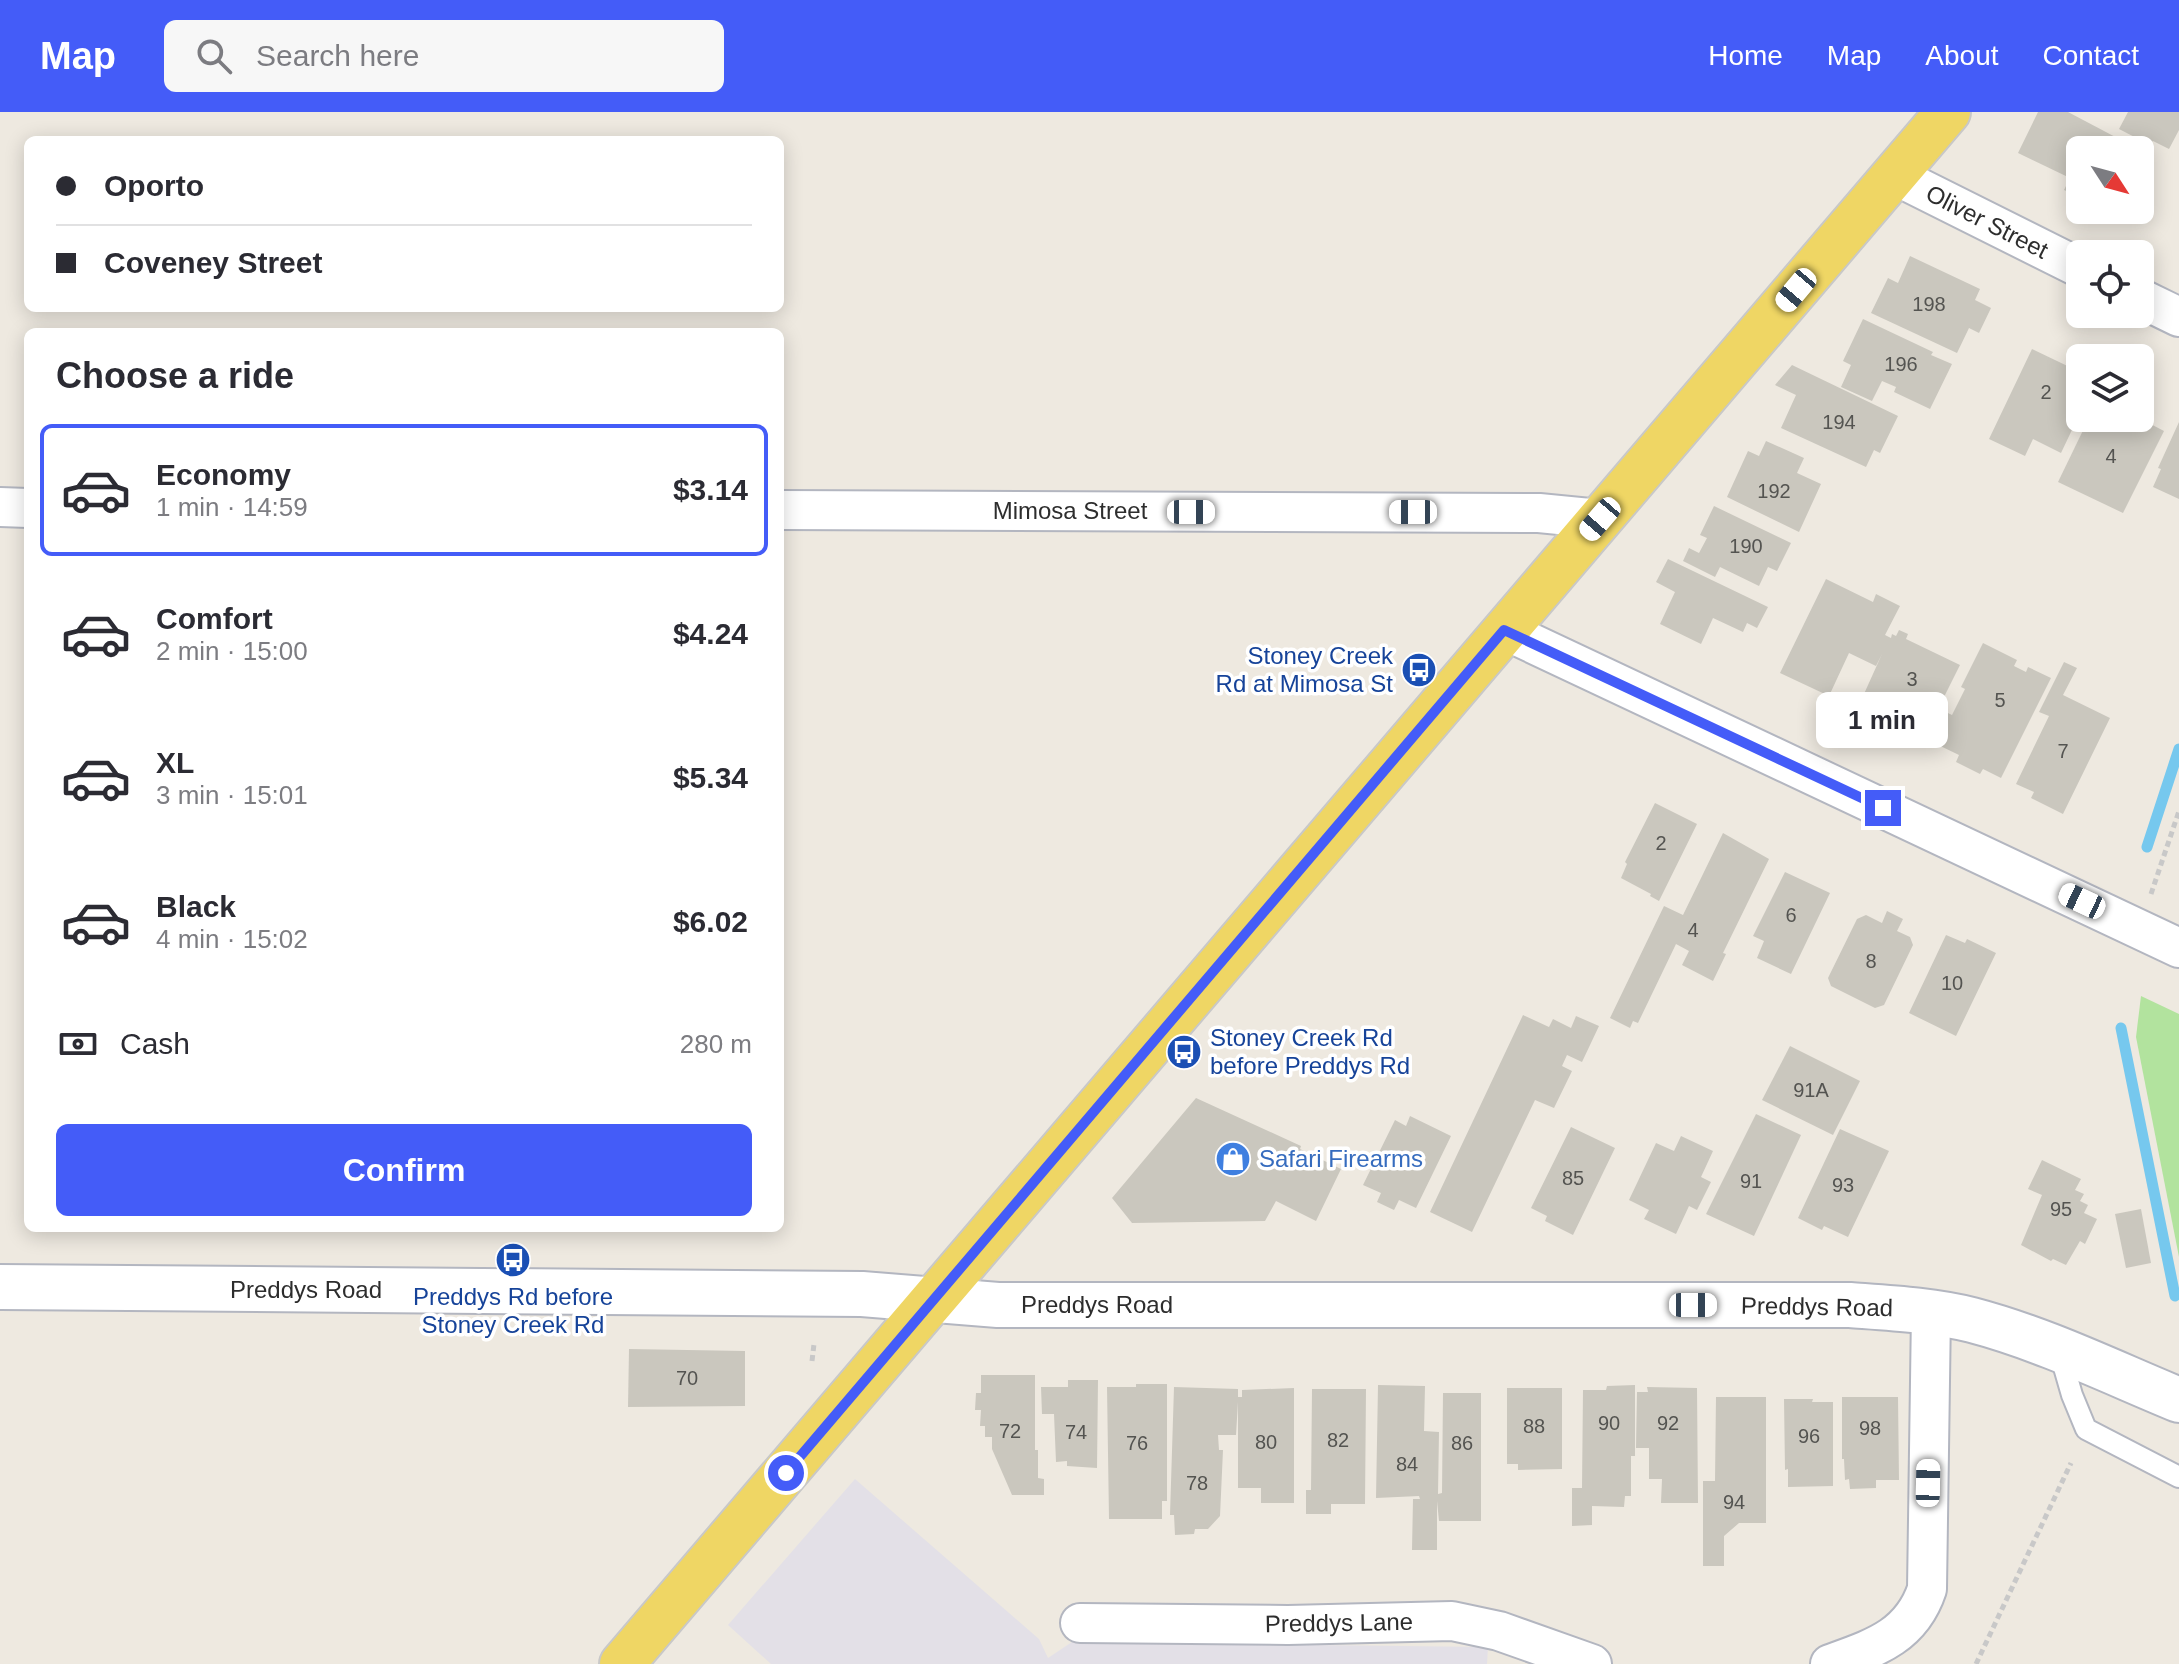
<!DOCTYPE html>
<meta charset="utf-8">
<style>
body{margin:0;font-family:Arial,sans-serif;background:#f7f7f7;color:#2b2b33;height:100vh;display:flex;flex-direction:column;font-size:30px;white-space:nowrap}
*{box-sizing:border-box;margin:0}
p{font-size:26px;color:#7c7c81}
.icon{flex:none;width:44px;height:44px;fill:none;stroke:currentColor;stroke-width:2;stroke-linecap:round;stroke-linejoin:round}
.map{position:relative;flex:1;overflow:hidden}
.side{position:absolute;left:24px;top:216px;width:760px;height:904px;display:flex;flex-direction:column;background:#fff;border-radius:12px;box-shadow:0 4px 20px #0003}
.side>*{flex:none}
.guide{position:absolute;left:24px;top:24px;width:760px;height:176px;border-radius:12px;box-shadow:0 4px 20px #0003;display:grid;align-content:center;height:176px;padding:0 32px;background:#fff}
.needle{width:52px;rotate:126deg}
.controls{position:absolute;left:2066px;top:24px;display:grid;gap:16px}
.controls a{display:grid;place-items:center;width:88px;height:88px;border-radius:12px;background:#fff;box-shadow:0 4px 20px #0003;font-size:40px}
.end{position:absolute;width:36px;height:36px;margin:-18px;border:10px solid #445cf8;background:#fff;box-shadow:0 0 0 4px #fff}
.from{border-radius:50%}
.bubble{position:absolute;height:56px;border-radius:12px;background:#fff;box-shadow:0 4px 20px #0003;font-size:26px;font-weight:700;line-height:56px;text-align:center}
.car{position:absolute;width:24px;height:48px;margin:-24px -12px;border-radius:10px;box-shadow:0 0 6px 2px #0007;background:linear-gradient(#fff 24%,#345 0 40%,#fff 0 76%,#345 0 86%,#fff 0)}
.guide b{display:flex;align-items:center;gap:28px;height:76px;font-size:30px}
.guide b+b{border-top:2px solid #e1e1e2}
.guide i{width:20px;height:20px;background:#2b2b33}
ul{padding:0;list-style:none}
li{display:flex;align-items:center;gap:24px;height:132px;margin:0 16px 12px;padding:0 16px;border:4px solid transparent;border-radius:12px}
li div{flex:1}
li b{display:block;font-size:30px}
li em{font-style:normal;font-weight:700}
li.selected{border-color:#445cf8}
li>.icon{width:72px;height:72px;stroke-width:1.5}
h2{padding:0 32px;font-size:36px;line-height:96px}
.pay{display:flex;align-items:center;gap:20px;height:88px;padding:0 32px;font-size:30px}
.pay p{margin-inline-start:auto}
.cta{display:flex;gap:16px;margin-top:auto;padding:16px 32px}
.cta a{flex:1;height:92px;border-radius:12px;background:#445cf8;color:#fff;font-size:32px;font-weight:700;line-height:92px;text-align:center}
header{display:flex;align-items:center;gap:48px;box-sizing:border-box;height:112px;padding:0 40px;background:#445cf8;color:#fff}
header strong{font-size:38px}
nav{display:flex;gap:44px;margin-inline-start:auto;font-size:28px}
.search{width:560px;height:72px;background:#f7f7f7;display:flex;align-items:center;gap:20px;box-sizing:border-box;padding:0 28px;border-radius:12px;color:#7c7c81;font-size:30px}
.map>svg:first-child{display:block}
.industrial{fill:#e3e0e7}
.green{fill:#b2e39e}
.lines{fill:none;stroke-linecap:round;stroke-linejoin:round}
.stream{stroke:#76c8ee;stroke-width:11}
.building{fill:#cac7be}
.service-casing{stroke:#b3b6c0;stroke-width:24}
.minor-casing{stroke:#b3b6c0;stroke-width:42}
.secondary-casing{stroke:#b3b6c0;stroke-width:48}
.primary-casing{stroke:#c8c8c8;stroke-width:48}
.path{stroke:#c8c8c8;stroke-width:5;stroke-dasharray:6 4;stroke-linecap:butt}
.service{stroke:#fff;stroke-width:20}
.minor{stroke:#fff;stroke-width:38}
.secondary{stroke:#fff;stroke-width:44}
.primary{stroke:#efd664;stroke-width:44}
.route{stroke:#445cf8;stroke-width:10}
.labels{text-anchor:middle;stroke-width:7;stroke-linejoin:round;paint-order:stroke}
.number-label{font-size:20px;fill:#545451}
.street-label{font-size:24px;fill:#2d2d2d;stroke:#fff}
.transit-label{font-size:24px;fill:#164399;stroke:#fff;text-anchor:end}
.shop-label{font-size:24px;fill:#366cbe;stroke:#fff;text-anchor:start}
</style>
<header>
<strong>Map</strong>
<div class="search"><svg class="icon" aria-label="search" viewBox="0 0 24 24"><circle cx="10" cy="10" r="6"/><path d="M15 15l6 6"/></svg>Search here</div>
<nav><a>Home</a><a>Map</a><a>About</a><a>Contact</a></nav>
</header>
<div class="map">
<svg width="2179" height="1552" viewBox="0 0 2179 1552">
<rect width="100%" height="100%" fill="#eee9e0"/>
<!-- industrial -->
<path class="industrial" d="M 855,1367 L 1039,1527 L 1048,1546 L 1072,1530 L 1488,1535 L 1487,1552 L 771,1552 L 728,1513 Z"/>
<!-- green -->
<path class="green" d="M 2141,884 L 2179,902 L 2179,1145 L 2136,925 Z"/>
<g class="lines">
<!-- stream -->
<g class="stream">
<path d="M 2147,735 L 2179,637"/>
<path d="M 2121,916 L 2175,1184"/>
</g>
</g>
<!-- building -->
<g class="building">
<path d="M 2038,0 L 2068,0 L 2140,38 L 2080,38 L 2080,85 L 2064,78 L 2070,66 L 2018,41 Z"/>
<path d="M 2128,0 L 2179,0 L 2179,18 L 2169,37 L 2153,29 L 2150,33 L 2119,17 Z"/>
<path d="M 1910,144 L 1980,177 L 1975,188 L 1991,196 L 1979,221 L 1969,216 L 1957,241 L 1871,201 L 1888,166 L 1898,171 Z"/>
<path d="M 1863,207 L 1933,240 L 1931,243 L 1952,252 L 1930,297 L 1894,280 L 1896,275 L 1882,269 L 1872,289 L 1841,275 L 1851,253 L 1843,249 Z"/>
<path d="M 2032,237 L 2080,260 L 2080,301 L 2061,341 L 2033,327 L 2025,344 L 1989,327 Z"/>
<path d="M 1792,253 L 1898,304 L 1880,341 L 1874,338 L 1866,355 L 1781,316 L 1796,283 L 1775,273 Z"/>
<path d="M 2089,306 L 2139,306 L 2164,319 L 2123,401 L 2058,370 Z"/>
<path d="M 2179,310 L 2179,387 L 2153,375 L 2161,357 L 2158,356 Z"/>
<path d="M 1766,329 L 1804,346 L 1797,361 L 1821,372 L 1799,420 L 1727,385 L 1748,339 L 1759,344 Z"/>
<path d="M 1714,394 L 1791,431 L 1777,459 L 1768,455 L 1759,474 L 1720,455 L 1715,465 L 1683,449 L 1689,436 L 1699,441 L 1707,426 L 1700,423 Z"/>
<path d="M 1668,447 L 1768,495 L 1757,516 L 1747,511 L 1743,520 L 1713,506 L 1701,532 L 1660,512 L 1675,480 L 1656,470 Z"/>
<path d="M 1826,467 L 1873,490 L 1876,482 L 1900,494 L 1885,523 L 1891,526 L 1892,522 L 1896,524 L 1899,518 L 1908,522 L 1906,527 L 1960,553 L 1942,589 L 1927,582 L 1923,590 L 1916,587 L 1903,614 L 1859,593 L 1882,542 L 1876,554 L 1849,541 L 1829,584 L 1780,561 Z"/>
<path d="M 1983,531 L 2017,548 L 2014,554 L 2026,560 L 2028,555 L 2051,566 L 2001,666 L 1983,657 L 1980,662 L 1956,650 L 1959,643 L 1930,629 L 1946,600 L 1952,603 L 1965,577 L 1961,575 Z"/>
<path d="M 2064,550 L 2077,556 L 2063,583 L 2110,606 L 2063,702 L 2031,686 L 2034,680 L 2016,672 L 2049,604 L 2039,600 Z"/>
<path d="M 1655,691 L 1697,712 L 1659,789 L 1650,784 L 1651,782 L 1621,766 L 1627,752 L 1625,750 Z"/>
<path d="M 1723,721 L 1769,747 L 1723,841 L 1726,842 L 1713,869 L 1682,853 L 1689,839 L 1676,832 L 1638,911 L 1633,909 L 1630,916 L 1610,906 L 1664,794 L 1683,803 Z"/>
<path d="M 1785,760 L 1830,781 L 1791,862 L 1757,846 L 1764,829 L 1753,824 Z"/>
<path d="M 1887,799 L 1903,807 L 1897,819 L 1910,825 L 1913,833 L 1884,893 L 1875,896 L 1831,874 L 1828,866 L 1857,807 L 1866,803 L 1882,811 Z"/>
<path d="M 1946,823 L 1965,831 L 1967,827 L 1996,841 L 1956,924 L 1909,901 Z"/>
<path d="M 1523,903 L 1549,915 L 1553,907 L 1571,916 L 1576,904 L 1599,914 L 1582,950 L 1567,943 L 1562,954 L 1572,959 L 1554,996 L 1535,988 L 1472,1120 L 1430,1100 Z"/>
<path d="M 1790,934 L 1860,969 L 1833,1023 L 1762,988 Z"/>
<path d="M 1196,986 L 1301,1034 L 1300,1037 L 1341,1057 L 1316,1109 L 1276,1089 L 1265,1109 L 1132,1111 L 1112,1086 Z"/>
<path d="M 1756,1002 L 1801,1023 L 1754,1124 L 1706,1102 Z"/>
<path d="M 1410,1004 L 1451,1024 L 1416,1096 L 1399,1088 L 1394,1098 L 1377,1090 L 1381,1081 L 1363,1073 L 1395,1008 L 1406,1014 Z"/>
<path d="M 1571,1015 L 1615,1036 L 1573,1123 L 1545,1109 L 1547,1104 L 1531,1096 Z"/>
<path d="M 1840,1017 L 1889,1039 L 1848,1125 L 1824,1114 L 1822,1118 L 1798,1106 Z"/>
<path d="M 1681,1024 L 1713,1039 L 1701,1065 L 1711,1070 L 1697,1098 L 1689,1094 L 1676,1122 L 1644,1107 L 1649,1098 L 1629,1088 L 1656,1031 L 1674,1039 Z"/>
<path d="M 2042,1048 L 2081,1067 L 2075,1078 L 2084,1082 L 2080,1089 L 2088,1093 L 2084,1101 L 2097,1107 L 2085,1132 L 2080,1129 L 2066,1153 L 2053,1147 L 2051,1149 L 2021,1133 L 2042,1083 L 2028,1077 Z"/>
<path d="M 2141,1097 L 2151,1151 L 2126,1156 L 2115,1102 Z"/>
<path d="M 629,1237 L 745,1239 L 745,1294 L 628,1295 Z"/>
<path d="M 981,1263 L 1035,1263 L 1035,1338 L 1038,1338 L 1038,1366 L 1044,1367 L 1044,1383 L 1012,1383 L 992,1337 L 992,1325 L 985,1325 L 985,1314 L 980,1314 L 981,1298 L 975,1298 L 976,1281 L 981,1281 Z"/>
<path d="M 1068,1268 L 1098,1268 L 1097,1356 L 1067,1354 L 1067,1349 L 1056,1350 L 1054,1302 L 1042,1302 L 1041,1275 L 1068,1275 Z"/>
<path d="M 1136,1272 L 1167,1272 L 1167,1389 L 1162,1389 L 1162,1407 L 1109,1407 L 1107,1275 L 1136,1275 Z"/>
<path d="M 1378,1273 L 1425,1274 L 1424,1319 L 1439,1320 L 1438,1382 L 1442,1381 L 1443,1281 L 1481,1281 L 1481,1409 L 1439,1409 L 1437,1389 L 1437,1438 L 1412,1438 L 1413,1387 L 1420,1387 L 1419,1384 L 1376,1386 Z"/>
<path d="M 1635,1273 L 1635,1344 L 1631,1344 L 1631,1384 L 1625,1384 L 1624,1395 L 1592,1394 L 1592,1413 L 1572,1414 L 1572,1376 L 1582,1376 L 1583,1278 L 1606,1278 L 1607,1274 Z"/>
<path d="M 1174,1275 L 1238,1277 L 1238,1285 L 1242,1285 L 1242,1278 L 1294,1276 L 1294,1391 L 1261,1391 L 1261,1376 L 1238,1376 L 1238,1290 L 1236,1323 L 1218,1323 L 1219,1338 L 1223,1338 L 1220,1404 L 1208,1417 L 1195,1417 L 1194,1422 L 1175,1423 L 1174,1403 L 1170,1403 Z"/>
<path d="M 1647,1275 L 1697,1276 L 1698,1391 L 1661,1391 L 1662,1367 L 1649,1367 L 1649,1336 L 1636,1336 L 1637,1280 L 1648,1280 Z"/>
<path d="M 1507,1276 L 1562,1276 L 1562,1357 L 1518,1358 L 1518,1352 L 1507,1352 Z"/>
<path d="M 1312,1277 L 1366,1277 L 1365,1392 L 1331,1392 L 1331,1402 L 1306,1402 L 1306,1378 L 1311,1378 Z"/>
<path d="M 1716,1285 L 1766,1285 L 1766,1411 L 1739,1411 L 1724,1424 L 1724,1454 L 1703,1454 L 1703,1369 L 1715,1369 Z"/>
<path d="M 1842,1285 L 1898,1285 L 1899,1368 L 1876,1368 L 1876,1376 L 1850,1377 L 1849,1367 L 1845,1368 L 1844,1347 L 1842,1347 Z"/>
<path d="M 1784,1287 L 1813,1287 L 1812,1290 L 1833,1290 L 1833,1374 L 1788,1375 L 1788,1357 L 1785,1358 Z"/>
</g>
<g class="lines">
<defs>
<path id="service" d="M 2059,1238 L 2072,1283 L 2086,1317 L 2179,1365"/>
<g id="minor">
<path d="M 1894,63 L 2080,156"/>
<path d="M 2140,186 L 2179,205"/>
<path d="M 0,395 L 28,396"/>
<path d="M 780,398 L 1539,401 L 1600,407"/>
<path d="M 1504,518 L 2179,836"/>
<path d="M 1080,1511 L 1288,1513 L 1452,1509 L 1499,1519 L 1592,1552"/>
<path d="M 1830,1552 C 1874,1536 1911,1525 1927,1477 L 1931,1200"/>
</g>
<path id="secondary" d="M 0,1175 L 862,1182 L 998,1193 L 1850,1193 C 1891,1196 1932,1198 1972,1208 C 2044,1227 2111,1260 2179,1288"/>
<path id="primary" d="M 622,1552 L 1948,0"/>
</defs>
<!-- service casing -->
<use href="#service" class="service-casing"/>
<!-- minor casing -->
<use href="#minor" class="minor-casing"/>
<!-- secondary casing -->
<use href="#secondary" class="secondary-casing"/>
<!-- primary casing -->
<use href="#primary" class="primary-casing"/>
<!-- path -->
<g class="path">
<path d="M 2151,782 L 2179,699"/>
<path d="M 812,1249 L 814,1232"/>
<path d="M 1976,1552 L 2071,1351"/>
</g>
<!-- service -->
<use href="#service" class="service"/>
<!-- minor -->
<use href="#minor" class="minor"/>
<!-- secondary -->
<use href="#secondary" class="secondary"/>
<!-- primary -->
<use href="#primary" class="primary"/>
</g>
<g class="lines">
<!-- route -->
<path class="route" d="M 786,1361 L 1504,518 L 1883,696"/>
</g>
<!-- icons -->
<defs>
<symbol id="bus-disc" viewBox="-11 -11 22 22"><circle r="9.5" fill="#1a4fb4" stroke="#fff"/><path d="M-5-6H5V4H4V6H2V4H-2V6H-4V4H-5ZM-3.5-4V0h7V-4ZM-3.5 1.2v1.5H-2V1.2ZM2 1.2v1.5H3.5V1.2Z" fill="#fff"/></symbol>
<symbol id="shop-disc" viewBox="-11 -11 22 22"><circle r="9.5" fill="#3f7fe0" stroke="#fff"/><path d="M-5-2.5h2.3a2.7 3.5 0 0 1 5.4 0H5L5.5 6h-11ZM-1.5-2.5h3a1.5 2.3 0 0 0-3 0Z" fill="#fff"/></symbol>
</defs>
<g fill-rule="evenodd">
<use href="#bus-disc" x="1399" y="538" width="40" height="40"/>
<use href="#bus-disc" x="1164" y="920" width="40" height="40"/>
<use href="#shop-disc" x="1213" y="1027" width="40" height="40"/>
<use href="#bus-disc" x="493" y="1128" width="40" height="40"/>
</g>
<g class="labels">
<!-- number labels -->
<g class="number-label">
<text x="1929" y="199">198</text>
<text x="1901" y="259">196</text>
<text x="2046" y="287">2</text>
<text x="1839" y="317">194</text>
<text x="2111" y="351">4</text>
<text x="1774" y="386">192</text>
<text x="1746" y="441">190</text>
<text x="1912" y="574">3</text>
<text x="2000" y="595">5</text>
<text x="2063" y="646">7</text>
<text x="1661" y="738">2</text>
<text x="1791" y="810">6</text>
<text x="1693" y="825">4</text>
<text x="1871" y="856">8</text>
<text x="1952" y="878">10</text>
<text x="1811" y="985">91A</text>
<text x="1573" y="1073">85</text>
<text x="1751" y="1076">91</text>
<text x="1843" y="1080">93</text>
<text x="2061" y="1104">95</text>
<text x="687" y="1273">70</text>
<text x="1609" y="1318">90</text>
<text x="1668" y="1318">92</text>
<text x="1534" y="1321">88</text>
<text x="1870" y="1323">98</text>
<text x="1010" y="1326">72</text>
<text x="1076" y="1327">74</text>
<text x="1809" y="1331">96</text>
<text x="1338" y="1335">82</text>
<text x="1266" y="1337">80</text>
<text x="1137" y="1338">76</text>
<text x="1462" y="1338">86</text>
<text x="1407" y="1359">84</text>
<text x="1197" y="1378">78</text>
<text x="1734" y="1397">94</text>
</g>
<!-- street labels -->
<g class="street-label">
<text transform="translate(1987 110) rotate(27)" y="8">Oliver Street</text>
<text x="1070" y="407">Mimosa Street</text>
<text x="306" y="1186">Preddys Road</text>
<text x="1097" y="1201">Preddys Road</text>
<text transform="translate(1817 1195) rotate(1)" y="8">Preddys Road</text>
<text transform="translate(1339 1511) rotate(-1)" y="8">Preddys Lane</text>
</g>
<!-- transit labels -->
<g class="transit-label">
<text x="1393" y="552">Stoney Creek<tspan x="1393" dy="28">Rd at Mimosa St</tspan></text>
<text x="1210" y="934" text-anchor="start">Stoney Creek Rd<tspan x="1210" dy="28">before Preddys Rd</tspan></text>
<text x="513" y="1193" text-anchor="middle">Preddys Rd before<tspan x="513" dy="28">Stoney Creek Rd</tspan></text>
</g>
<!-- shop labels -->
<g class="shop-label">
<text x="1259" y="1055">Safari Firearms</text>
</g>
</g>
</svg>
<div class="controls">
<a><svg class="needle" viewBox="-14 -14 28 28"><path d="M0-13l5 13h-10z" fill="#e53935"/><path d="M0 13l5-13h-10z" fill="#7c7c81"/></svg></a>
<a><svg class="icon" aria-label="locate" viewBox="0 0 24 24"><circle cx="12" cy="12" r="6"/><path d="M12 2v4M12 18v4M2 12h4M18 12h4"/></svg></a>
<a><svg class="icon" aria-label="layers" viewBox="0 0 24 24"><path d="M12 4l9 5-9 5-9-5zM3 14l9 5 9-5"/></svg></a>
</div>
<i class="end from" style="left:786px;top:1361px"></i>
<i class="end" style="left:1883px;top:696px"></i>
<div class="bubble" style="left:1816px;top:580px;width:132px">1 min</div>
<i class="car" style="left:1796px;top:178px;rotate:220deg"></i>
<i class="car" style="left:1191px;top:400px;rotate:90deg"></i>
<i class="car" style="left:1413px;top:400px;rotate:270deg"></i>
<i class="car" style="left:1600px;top:407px;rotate:221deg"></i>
<i class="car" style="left:2082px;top:789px;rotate:295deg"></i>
<i class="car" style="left:1693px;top:1193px;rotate:90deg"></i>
<i class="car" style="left:1928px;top:1371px;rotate:1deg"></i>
<div class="guide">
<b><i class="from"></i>Oporto</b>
<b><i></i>Coveney Street</b>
</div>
<section class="side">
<h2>Choose a ride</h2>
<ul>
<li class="selected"><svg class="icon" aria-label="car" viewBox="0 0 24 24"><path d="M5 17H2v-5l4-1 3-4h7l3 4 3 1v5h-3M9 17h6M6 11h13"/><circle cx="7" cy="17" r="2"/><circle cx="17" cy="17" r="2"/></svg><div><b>Economy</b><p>1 min · 14:59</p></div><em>$3.14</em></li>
<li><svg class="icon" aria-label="car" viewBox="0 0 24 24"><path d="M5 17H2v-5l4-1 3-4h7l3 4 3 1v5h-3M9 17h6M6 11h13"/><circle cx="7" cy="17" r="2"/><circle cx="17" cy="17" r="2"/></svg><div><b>Comfort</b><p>2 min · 15:00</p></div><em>$4.24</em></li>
<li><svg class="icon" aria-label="car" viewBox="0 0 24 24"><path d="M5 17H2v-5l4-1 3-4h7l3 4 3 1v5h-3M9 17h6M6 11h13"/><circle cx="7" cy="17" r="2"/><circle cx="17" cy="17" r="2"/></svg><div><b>XL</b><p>3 min · 15:01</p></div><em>$5.34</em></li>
<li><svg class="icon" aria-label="car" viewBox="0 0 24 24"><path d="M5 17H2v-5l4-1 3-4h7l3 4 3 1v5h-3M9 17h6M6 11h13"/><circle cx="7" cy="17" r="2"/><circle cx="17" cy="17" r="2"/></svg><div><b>Black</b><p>4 min · 15:02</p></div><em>$6.02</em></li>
</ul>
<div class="pay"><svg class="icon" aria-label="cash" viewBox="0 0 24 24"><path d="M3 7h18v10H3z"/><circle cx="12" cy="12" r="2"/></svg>Cash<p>280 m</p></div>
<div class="cta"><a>Confirm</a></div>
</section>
</div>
